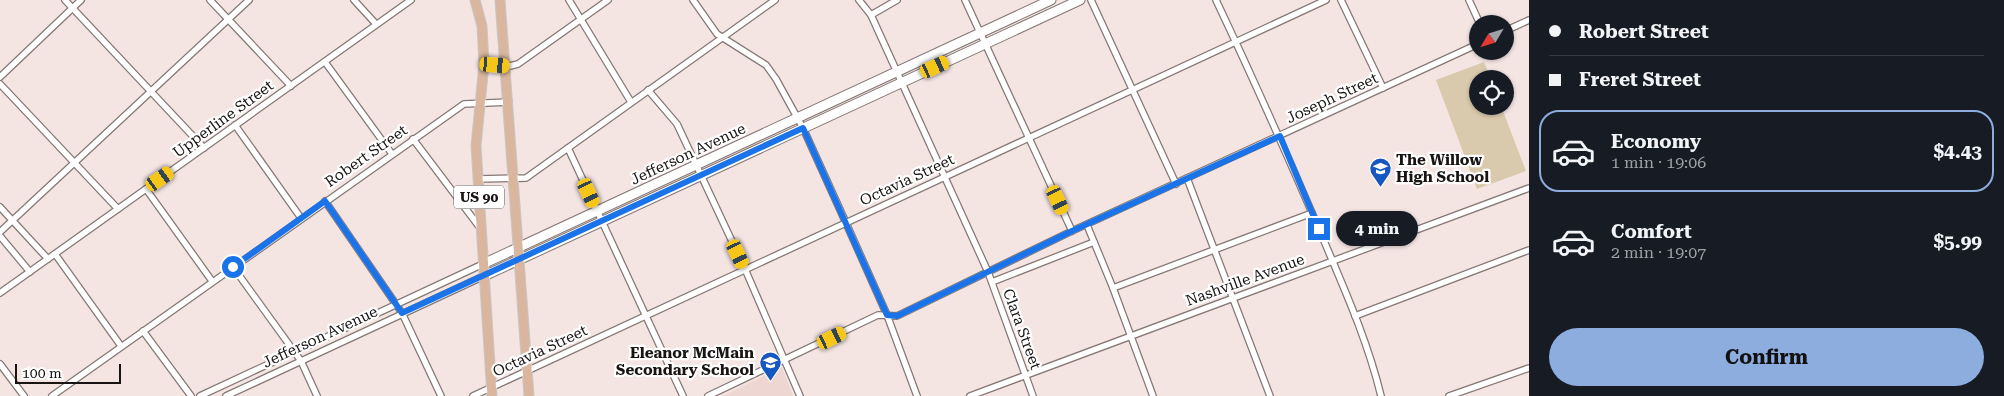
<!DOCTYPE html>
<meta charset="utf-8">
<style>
body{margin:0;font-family:"Roboto Serif",serif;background:#242831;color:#f1f3f6;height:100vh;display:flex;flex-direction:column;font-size:19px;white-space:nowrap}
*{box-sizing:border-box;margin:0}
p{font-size:16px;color:#9ea1a6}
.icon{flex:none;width:28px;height:28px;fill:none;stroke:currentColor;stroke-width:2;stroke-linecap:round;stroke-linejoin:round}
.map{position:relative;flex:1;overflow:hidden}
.panel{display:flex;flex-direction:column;background:#171b24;width:475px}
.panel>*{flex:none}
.top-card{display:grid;align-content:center;height:110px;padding:0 20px;background:#171b24}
.needle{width:32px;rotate:232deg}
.tools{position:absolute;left:1469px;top:15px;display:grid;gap:10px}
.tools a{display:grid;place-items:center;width:45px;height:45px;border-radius:50%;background:#171b24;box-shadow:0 1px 4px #0004;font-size:25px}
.scale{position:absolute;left:15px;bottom:12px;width:106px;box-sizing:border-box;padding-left:5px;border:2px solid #191413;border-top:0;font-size:14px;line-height:18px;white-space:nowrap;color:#191413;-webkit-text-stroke:4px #fff;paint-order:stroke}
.end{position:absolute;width:22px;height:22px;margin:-11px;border:6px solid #1a73e8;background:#fff;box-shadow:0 0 0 2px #fff}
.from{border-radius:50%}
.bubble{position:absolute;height:35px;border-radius:18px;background:#171b24;box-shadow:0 1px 4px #0004;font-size:16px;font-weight:700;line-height:35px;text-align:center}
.car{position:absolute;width:15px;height:30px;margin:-15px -8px;border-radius:6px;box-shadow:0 0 4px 1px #0007;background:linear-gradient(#f5c518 24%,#345 0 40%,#f5c518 0 76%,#345 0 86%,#f5c518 0)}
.top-card b{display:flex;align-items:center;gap:18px;height:48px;font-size:19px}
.top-card b+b{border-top:1px solid #363941}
.top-card i{width:12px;height:12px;background:#f1f3f6}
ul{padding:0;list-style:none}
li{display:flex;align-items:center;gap:15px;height:82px;margin:0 10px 8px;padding:0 10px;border:2px solid transparent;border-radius:20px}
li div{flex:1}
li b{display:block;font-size:19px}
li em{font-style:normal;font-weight:700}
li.selected{border-color:#8eaddf}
li>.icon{width:45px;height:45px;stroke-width:1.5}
.action{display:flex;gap:10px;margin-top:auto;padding:10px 20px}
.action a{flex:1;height:58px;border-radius:30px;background:#8eaddf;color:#111;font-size:20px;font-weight:700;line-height:58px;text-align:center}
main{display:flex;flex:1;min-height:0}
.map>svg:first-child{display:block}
.built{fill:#eed7d3}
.pitch{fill:#d9c9ad}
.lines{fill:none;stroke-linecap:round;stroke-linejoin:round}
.street-casing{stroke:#847774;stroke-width:8}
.secondary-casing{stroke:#847774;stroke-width:11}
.primary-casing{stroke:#c8c7c6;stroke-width:11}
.street{stroke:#fff;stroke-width:5.5}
.secondary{stroke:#fff;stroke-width:9}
.primary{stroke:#d9b69d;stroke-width:9}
.route{stroke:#1a73e8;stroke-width:6}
.labels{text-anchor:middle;stroke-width:4.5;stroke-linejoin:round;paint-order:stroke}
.shield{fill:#fff;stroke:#5e5a5a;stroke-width:1}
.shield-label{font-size:14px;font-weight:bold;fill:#191413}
.street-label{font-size:15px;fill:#191413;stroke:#fff}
.poi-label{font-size:15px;font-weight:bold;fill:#191413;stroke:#fff;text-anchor:start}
</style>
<main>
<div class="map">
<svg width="1529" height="396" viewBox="0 0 1529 396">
<rect width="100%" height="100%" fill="#f4e5e3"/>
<!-- built -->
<path class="built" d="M 782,367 L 793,396 L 722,396 Z"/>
<!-- pitch -->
<path class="pitch" d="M 1484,62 L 1491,79 L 1478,79 L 1478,106 L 1501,106 L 1526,171 L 1477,189 L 1436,80 Z"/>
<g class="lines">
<defs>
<g id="street">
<path d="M 65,0 L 204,148"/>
<path d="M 210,0 L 291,86"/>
<path d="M 354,0 L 376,24"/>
<path d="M 569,0 L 631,102"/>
<path d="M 693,0 L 717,34 L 766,65 L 776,79 L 803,128 L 846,223 L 887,315 L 917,396"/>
<path d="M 859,0 L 871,15 L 988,272 L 1033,396"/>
<path d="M 965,0 L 1072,231"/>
<path d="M 1091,0 L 1176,184"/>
<path d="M 1216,0 C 1252,76 1286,152 1319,229 C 1342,284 1367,338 1381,396"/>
<path d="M 1341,0 L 1383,88"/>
<path d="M 1469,0 L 1480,24"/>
<path d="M 871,15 L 897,0"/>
<path d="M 1505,31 L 1529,20"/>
<path d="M 325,62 L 392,154"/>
<path d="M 484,64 L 510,66 L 518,64 L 608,0"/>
<path d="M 0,77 L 81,0"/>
<path d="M 0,84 L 118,209"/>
<path d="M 648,90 L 677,124 L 745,269 L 800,396"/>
<path d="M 235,125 L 301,218"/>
<path d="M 413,139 L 481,229"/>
<path d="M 568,148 L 683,396"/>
<path d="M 1187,178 L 1270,396"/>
<path d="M 478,179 L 526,178 L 775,0"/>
<path d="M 146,189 L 212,281"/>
<path d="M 325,201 L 402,313 L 441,396"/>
<path d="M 0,207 L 48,259"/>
<path d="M 1087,225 L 1113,288 L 1153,396"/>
<path d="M 0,232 L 249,0"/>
<path d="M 0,236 L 30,272"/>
<path d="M 55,254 L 121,346"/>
<path d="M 233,267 L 301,361 L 317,396"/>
<path d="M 992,282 L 1094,242"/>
<path d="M 1113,288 L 1312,213"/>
<path d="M 0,293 L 411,0"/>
<path d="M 1355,316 L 1529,250"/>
<path d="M 143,331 L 191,396"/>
<path d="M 0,364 L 24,396"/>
<path d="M 52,396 L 464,104 L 509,102"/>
<path d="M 200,396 L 483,264"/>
<path d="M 226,396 L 484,276"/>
<path d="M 473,396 L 1326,0"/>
<path d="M 708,396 L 878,315 L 897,316 L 1072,231 L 1478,44"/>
<path d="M 970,396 L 1529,188"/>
<path d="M 1449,396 L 1529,368"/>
</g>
<g id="secondary">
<path d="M 483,264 L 1051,0"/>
<path d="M 484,276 L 1080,0"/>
</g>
<g id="primary">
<path d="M 475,0 L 482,26 L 484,64 L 476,146 L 492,396"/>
<path d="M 500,0 L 529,396"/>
</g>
</defs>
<!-- street casing -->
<use href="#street" class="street-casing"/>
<!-- secondary casing -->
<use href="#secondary" class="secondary-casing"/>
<!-- primary casing -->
<use href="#primary" class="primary-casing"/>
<!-- street -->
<use href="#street" class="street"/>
<!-- secondary -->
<use href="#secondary" class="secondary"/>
<!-- primary -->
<use href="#primary" class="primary"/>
</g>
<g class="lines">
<!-- route -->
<path class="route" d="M 233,267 L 325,201 L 402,313 L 803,128 L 887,315 L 897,316 L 1072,231 L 1280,136 L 1319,229"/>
</g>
<!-- icons -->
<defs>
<symbol id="school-pin" viewBox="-11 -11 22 30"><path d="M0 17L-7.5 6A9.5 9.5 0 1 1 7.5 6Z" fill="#1657c2" stroke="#fff"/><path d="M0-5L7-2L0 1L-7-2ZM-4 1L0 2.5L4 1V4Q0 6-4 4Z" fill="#fff"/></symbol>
</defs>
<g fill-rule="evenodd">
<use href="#school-pin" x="1368" y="156" width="25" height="34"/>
<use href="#school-pin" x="758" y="350" width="25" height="34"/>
</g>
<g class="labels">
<!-- shield labels -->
<rect class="shield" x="454" y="185.5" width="50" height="23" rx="4"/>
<g class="shield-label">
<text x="479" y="202">US 90</text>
</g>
<!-- street labels -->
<g class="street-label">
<text transform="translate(1332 98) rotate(-25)" y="5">Joseph Street</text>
<text transform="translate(223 119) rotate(-36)" y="5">Upperline Street</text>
<text transform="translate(688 154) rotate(-25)" y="5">Jefferson Avenue</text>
<text transform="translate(366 156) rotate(-35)" y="5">Robert Street</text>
<text transform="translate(907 180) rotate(-25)" y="5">Octavia Street</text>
<text transform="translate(1245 280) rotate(-20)" y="5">Nashville Avenue</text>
<text transform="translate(1022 329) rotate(70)" y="5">Clara Street</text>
<text transform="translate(320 337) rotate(-25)" y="5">Jefferson Avenue</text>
<text transform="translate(540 351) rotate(-25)" y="5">Octavia Street</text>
</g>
<!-- poi labels -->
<g class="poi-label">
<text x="1396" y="165">The Willow<tspan x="1396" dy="17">High School</tspan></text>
<text x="754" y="358" text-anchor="end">Eleanor McMain<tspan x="754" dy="17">Secondary School</tspan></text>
</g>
</g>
</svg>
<div class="tools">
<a><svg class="needle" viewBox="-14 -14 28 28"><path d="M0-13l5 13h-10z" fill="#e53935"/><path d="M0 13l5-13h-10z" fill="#9ea1a6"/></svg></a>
<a><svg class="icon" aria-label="locate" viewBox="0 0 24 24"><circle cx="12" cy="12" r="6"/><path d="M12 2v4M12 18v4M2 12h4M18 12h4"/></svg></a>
</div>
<div class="scale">100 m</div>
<i class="end from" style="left:233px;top:267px"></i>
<i class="end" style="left:1319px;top:229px"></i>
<div class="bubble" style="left:1336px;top:211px;width:82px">4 min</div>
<i class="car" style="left:495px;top:65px;rotate:95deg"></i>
<i class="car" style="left:935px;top:67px;rotate:65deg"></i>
<i class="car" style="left:160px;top:179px;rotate:55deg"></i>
<i class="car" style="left:589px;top:193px;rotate:155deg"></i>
<i class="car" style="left:1058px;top:200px;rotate:155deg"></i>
<i class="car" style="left:738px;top:254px;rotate:155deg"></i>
<i class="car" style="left:832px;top:338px;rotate:64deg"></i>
</div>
<section class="panel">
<div class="top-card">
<b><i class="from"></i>Robert Street</b>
<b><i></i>Freret Street</b>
</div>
<ul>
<li class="selected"><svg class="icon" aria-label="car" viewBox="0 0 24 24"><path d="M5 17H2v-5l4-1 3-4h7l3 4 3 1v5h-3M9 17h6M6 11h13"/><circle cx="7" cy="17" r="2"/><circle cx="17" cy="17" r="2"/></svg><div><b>Economy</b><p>1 min · 19:06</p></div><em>$4.43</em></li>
<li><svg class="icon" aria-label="car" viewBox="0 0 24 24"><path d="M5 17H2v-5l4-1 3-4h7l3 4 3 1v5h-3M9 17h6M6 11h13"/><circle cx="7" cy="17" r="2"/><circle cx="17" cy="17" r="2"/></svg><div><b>Comfort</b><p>2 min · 19:07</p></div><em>$5.99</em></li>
</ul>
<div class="action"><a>Confirm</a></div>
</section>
</main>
